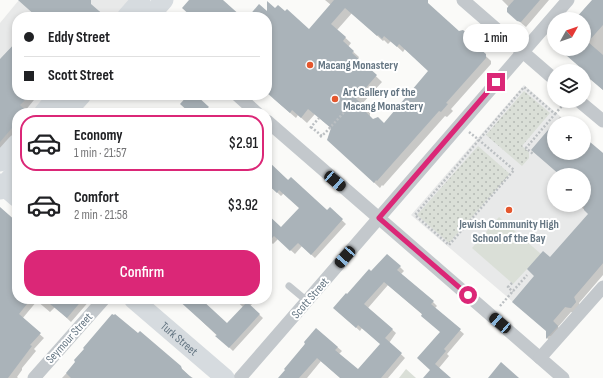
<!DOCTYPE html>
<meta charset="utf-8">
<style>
body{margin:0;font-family:"Sofia Sans Condensed",sans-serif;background:#f2f2f2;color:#202124;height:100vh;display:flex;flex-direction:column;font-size:15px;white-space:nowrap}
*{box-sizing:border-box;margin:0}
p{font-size:13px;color:#757577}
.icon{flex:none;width:22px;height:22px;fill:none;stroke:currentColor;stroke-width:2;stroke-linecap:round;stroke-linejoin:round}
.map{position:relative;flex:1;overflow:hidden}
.details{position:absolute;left:12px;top:108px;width:260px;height:196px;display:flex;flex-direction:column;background:#fff;border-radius:16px;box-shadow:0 2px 6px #0003}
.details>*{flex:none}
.guide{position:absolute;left:12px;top:12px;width:260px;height:88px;border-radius:16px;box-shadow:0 2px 6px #0003;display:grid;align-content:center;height:88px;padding:0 12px;background:#fff}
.needle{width:26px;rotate:50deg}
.controls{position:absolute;left:547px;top:12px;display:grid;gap:8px}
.controls a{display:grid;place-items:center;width:44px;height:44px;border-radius:50%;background:#fff;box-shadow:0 2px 6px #0003;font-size:20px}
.end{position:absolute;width:18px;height:18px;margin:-9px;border:5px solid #db2777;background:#fff;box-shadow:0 0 0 2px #fff}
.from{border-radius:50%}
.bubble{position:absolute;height:28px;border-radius:14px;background:#fff;box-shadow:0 2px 6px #0003;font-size:13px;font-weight:600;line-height:28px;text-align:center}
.car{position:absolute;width:12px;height:24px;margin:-12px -6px;border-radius:5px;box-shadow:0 0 3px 1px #0007;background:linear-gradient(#222 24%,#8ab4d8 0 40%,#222 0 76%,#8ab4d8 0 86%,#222 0)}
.guide b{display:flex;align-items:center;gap:14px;height:38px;font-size:15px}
.guide b+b{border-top:1px solid #e0e0e0}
.guide i{width:10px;height:10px;background:#202124}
ul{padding:7px 0 0;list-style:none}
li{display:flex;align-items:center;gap:12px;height:56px;margin:0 8px 6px;padding:0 4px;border:2px solid transparent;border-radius:16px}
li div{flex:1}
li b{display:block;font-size:15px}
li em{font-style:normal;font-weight:600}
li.selected{border-color:#db2777}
li>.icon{width:36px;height:36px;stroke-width:1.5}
.primary-button{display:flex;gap:8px;margin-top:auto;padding:8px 12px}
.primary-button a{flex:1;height:46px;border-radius:16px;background:#db2777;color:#fff;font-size:16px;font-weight:600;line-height:46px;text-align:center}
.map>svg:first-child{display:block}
.built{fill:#e8e9e9;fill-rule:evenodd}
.grass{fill:url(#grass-dots)}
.green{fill:#dadfd7}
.shadow{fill:#0003;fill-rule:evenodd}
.building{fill:#aab3b9;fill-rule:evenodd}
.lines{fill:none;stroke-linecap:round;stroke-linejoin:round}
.path{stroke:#bbbfc2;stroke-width:2.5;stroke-dasharray:2 2;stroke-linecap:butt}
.service{stroke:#c3c8cc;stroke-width:7}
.minor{stroke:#c3c8cc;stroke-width:13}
.secondary{stroke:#d6dbdf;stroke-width:19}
.route{stroke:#db2777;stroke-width:5}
.poi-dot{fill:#e4572e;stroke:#fff;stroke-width:1.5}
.labels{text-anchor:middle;stroke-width:4;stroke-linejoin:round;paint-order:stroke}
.poi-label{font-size:12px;font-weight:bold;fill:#657683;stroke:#fff;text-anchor:start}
.street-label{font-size:12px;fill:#657683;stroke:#fff}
</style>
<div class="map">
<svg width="603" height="378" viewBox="0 0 603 378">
<defs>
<pattern id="grass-dots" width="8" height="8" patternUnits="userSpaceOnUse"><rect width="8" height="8" fill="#dadfd7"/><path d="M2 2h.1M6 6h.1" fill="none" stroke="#b4b9b4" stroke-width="1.8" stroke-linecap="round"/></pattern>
</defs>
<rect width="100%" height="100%" fill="#fafaf8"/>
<!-- built -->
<g class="built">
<path d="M 19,0 L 129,0 L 115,17 L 17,17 L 17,95 L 48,95 L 33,113 L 17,113 L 17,131 L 0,151 L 0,23 Z"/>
<path d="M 524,85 L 568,123 L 554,123 L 554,153 L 584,153 L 584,137 L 603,153 L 603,263 L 574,297 L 576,302 L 571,308 L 565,307 L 553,321 L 558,326 L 558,329 L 552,336 L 549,336 L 546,334 L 546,330 L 411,215 ZM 554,175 L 584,175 L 584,205 L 554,205 Z"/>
</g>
<!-- grass -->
<g class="grass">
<path d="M 524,91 L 550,113 L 522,146 L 529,152 L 529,158 L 522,166 L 486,135 Z"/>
<path d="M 478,146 L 510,174 L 449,243 L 417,215 Z"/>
</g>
<!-- green -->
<g class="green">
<path d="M 499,217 L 541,254 L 513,284 L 472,248 Z"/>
<path d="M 406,369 L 416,378 L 399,378 Z"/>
</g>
<!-- shadow -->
<g class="shadow">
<path d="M 325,0 L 422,0 L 458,32 L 463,31 L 473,41 L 474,45 L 491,61 L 491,64 L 451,109 L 453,111 L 447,117 L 445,116 L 383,186 L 382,185 L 380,188 L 334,145 L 332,129 L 315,114 L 307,123 L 298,115 L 296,118 L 274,99 L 267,88 L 267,17 L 249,17 L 267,12 L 309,30 L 331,5 ZM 352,13 L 383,41 L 384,40 L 388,44 L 391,41 L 403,52 L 405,49 L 429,71 L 384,125 L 373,120 L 370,117 L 370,113 L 361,105 L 382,82 L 358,59 L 359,57 L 348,47 L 351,43 L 337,30 Z"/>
<path d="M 502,0 L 549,0 L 526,27 L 514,17 L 509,7 Z"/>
<path d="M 598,0 L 603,2 L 603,90 L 584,73 L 584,71 L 582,71 L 584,70 L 561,49 L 584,49 L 584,19 L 577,19 Z"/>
<path d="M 17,42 L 17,95 L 38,95 L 25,111 L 27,113 L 17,113 L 17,133 L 0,153 L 0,61 Z"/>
<path d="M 189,95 L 194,95 L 213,113 L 191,113 Z"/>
<path d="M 560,117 L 567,123 L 555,123 Z"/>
<path d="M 554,124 L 554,153 L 584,153 L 584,138 L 603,154 L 603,275 L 579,303 L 581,309 L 577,314 L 571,312 L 558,327 L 563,332 L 553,344 L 547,338 L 547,331 L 513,302 L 589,214 L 579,205 L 584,205 L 584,175 L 560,175 L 538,155 Z"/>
<path d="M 267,162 L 289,181 L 328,211 L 330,209 L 346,224 L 315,258 L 302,246 L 295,254 L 278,239 L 273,244 L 267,239 L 267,216 L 281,229 L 301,208 L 284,193 L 281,196 L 267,183 Z"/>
<path d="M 0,213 L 17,223 L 17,299 L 91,299 L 71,322 L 55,307 L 50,312 L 37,301 L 22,319 L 44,338 L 34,349 L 36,351 L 22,368 L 22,370 L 17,377 L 18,378 L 0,378 Z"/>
<path d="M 400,267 L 404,271 L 401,274 L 433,302 L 437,306 L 435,308 L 464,334 L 447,354 L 449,356 L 439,368 L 450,378 L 425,378 L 431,370 L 441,332 L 423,315 L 388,285 L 368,308 L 396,333 L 389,343 L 405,358 L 388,378 L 341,378 L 321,361 L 307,378 L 280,378 L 316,329 L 342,351 L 339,354 L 358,371 L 381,344 L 362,328 L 360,331 L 339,312 L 372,273 Z"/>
<path d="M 179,299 L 199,299 L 227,325 L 243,307 L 234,299 L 257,299 L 250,306 L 263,318 L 233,351 Z"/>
<path d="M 77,362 L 180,367 L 188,375 L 193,378 L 62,378 Z"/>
</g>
<!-- building -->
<g class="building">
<path d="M 18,0 L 91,0 L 91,4 L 106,17 L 37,17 Z"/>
<path d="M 189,0 L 223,0 L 242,17 L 192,17 L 182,8 Z"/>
<path d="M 334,0 L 428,0 L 428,3 L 459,31 L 463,30 L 468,34 L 468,39 L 486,54 L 486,58 L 446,103 L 448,104 L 441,112 L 439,111 L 377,181 L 376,180 L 374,183 L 327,140 L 331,128 L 308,109 L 301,118 L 292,110 L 290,113 L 267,93 L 267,17 L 248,17 L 259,4 L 267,11 L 267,1 L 275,8 L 278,5 L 285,11 L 287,9 L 309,29 ZM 345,8 L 377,36 L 378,35 L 382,39 L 384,36 L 397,47 L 399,44 L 428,71 L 384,123 L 378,117 L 373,119 L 365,111 L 365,106 L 356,99 L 377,75 L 352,53 L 354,51 L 343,41 L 346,37 L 331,24 Z"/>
<path d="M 514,0 L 540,0 L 521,22 L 517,21 L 507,12 L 507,8 Z"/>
<path d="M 592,0 L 603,0 L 603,25 L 588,42 L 603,55 L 603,90 L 584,74 L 584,71 L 581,71 L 582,69 L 559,49 L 584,49 L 584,19 L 575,19 Z"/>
<path d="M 17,41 L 17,95 L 30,95 L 20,105 L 24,109 L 22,113 L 17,113 L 17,122 L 0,142 L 0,59 Z"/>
<path d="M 188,95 L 196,95 L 209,107 L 202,113 L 190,113 L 180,104 Z"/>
<path d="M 554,123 L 554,153 L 584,153 L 584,137 L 603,153 L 603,263 L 574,297 L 576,302 L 571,308 L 565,307 L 553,321 L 558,326 L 546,339 L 546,331 L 512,302 L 534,276 L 527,269 L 543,251 L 550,257 L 588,214 L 584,210 L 584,175 L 560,175 L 531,150 Z"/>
<path d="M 267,160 L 288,180 L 291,177 L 327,210 L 330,207 L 343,219 L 311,255 L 298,243 L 290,251 L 274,236 L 267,243 L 267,214 L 281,227 L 299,208 L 279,190 L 277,193 L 267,184 Z"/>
<path d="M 0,207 L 17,222 L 17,299 L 31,299 L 19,314 L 41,333 L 30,345 L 32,346 L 8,378 L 0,378 Z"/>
<path d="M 387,254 L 401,266 L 397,270 L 434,301 L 431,304 L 461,329 L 444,349 L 446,351 L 435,364 L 451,378 L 423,378 L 430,370 L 417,358 L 440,332 L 421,316 L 422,314 L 384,282 L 364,304 L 393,329 L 385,338 L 402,353 L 381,378 L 340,378 L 317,358 L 299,378 L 278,378 L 285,370 L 284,369 L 305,344 L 304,342 L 316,328 L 338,347 L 335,350 L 358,369 L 380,344 L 358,325 L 356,328 L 333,308 L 346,293 L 347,294 L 369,269 L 371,271 Z"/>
<path d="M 44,299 L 83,299 L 67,318 Z"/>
<path d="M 177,299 L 201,299 L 227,323 L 247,302 L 260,314 L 229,348 L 215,336 L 217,335 Z"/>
<path d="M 112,314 L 114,315 L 115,314 L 138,333 L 140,331 L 181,366 L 182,369 L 192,378 L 71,378 L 66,373 L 75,362 L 74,360 L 84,349 L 83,348 Z"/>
<path d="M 501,362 L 519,378 L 488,378 Z"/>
</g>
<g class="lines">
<!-- path -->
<g class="path">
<path d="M 555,114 L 566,101"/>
<path d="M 311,127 L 322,136"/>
<path d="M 310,128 L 319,118"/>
<path d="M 469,132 L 479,140 L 514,170 L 449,245 L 415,215 L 524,87 L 555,114 L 526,148 L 533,154"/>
<path d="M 320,137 L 325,133 L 348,108"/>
<path d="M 512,283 L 508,287 L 513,292"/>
<path d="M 500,306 L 527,275"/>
</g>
<!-- service -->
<path class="service" d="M 289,286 L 307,301"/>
<!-- minor -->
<g class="minor">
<path d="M 463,0 L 554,79"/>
<path d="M 237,95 L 257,113"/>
<path d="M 579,101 L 603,121"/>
<path d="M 267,121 L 563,378"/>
<path d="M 540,358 L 603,287"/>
<path d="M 34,378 L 104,299"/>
<path d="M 240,378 L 568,0"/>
</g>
<!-- secondary -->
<g class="secondary">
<path d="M 126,17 L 141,0"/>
<path d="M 149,17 L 164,0"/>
<path d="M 43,113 L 58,95"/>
<path d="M 66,113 L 82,95"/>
<path d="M 0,162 L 17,143"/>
<path d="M 0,183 L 17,198"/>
<path d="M 0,190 L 17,170"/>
<path id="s1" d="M 133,299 L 225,378"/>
</g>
</g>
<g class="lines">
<!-- route -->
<path class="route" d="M 468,295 L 379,218 L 496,82"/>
</g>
<!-- markers -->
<g class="poi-dot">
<circle cx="310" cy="65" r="4"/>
<circle cx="335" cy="99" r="4"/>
<circle cx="509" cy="210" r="4"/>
</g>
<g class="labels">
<!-- poi labels -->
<g class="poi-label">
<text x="318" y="69">Macang Monastery</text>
<text x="343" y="96">Art Gallery of the<tspan x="343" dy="14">Macang Monastery</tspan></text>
<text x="509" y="228" text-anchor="middle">Jewish Community High<tspan x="509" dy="14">School of the Bay</tspan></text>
</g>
<!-- street labels -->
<g class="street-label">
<text transform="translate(310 298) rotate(-49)" y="4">Scott Street</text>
<text transform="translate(69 338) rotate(-48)" y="4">Seymour Street</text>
<text dy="4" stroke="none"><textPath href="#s1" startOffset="61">Turk Street</textPath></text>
</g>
</g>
</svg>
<div class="controls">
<a><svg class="needle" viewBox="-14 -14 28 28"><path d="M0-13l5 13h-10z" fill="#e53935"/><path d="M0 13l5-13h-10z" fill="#757577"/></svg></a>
<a><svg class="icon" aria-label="layers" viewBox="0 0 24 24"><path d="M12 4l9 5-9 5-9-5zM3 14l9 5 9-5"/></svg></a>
<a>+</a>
<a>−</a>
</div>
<i class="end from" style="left:468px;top:295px"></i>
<i class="end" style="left:496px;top:82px"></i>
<div class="bubble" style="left:463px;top:24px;width:66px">1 min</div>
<i class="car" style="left:335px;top:181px;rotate:131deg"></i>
<i class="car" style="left:345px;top:257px;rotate:221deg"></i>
<i class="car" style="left:500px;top:323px;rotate:311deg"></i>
<div class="guide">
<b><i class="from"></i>Eddy Street</b>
<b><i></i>Scott Street</b>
</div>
<section class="details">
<ul>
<li class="selected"><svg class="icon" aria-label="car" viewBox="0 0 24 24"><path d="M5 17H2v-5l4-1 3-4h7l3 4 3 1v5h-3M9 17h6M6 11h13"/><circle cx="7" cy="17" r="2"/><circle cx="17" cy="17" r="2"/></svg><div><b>Economy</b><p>1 min · 21:57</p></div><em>$2.91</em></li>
<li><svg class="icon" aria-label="car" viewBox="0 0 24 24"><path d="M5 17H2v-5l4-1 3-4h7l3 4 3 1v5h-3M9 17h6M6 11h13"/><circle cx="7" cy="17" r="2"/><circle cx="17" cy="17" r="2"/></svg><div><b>Comfort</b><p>2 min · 21:58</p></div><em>$3.92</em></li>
</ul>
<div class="primary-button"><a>Confirm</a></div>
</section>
</div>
